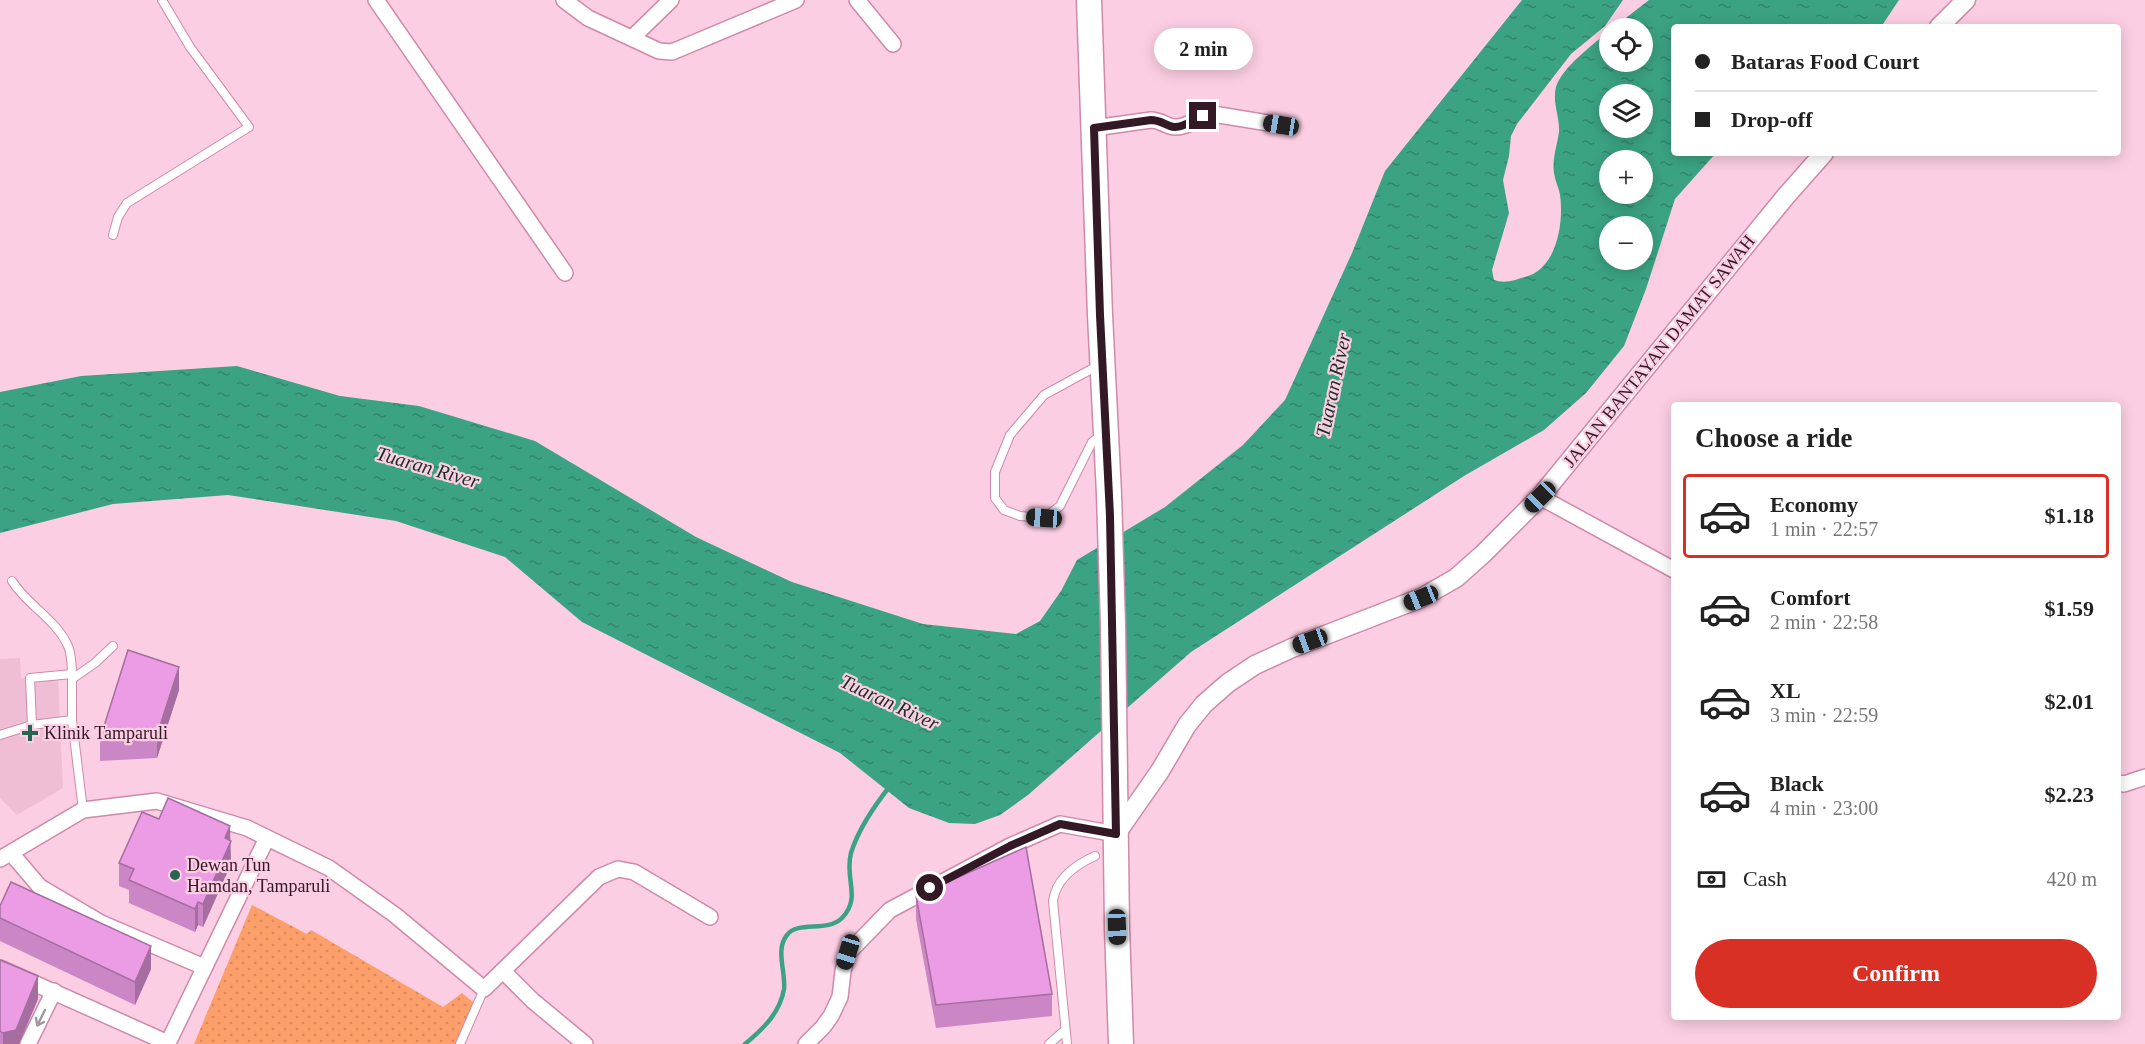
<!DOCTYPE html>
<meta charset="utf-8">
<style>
body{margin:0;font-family:"Times New Roman",serif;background:#f2f2f2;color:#222;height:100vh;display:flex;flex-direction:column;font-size:22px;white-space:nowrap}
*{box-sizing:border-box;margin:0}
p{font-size:20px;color:#767676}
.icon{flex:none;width:33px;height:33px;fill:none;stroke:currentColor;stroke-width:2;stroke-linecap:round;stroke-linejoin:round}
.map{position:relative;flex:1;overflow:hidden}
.panel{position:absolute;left:1671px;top:402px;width:450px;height:618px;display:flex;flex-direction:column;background:#fff;border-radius:6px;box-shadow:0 3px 15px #0003}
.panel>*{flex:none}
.top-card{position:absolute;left:1671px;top:24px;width:450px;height:132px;border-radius:6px;box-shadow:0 3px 15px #0003;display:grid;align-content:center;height:132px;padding:0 24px;background:#fff}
.controls{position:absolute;left:1599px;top:18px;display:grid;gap:12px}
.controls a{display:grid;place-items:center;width:54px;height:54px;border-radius:50%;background:#fff;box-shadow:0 3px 15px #0003;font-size:30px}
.end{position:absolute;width:27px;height:27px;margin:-14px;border:8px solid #331826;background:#fff;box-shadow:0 0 0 3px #fff}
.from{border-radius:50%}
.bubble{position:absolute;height:42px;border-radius:21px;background:#fff;box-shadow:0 3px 15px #0003;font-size:20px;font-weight:800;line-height:42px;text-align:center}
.car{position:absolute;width:18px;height:36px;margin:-18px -9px;border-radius:8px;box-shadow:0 0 4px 2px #0007;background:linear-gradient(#222 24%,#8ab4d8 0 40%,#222 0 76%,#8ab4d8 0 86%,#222 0)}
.top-card b{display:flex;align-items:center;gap:21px;height:57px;font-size:22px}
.top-card b+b{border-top:2px solid #e0e0e0}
.top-card i{width:15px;height:15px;background:#222}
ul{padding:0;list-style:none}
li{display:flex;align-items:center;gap:18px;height:84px;margin:0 12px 9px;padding:0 12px;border:3px solid transparent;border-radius:6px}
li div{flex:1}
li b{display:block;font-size:22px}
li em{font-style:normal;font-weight:800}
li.active{border-color:#d93025}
li>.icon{width:54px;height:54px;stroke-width:1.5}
h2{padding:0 24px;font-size:27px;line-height:72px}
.pay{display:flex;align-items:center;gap:15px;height:66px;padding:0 24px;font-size:22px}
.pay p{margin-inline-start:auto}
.primary-button{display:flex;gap:12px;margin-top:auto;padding:12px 24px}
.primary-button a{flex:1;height:69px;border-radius:36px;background:#d93025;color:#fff;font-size:24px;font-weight:800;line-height:69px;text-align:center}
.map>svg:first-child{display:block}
.built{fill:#efbed5}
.green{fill:url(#green-dots)}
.water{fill:url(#water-ripples);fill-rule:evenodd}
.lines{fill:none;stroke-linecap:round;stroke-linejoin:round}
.stream{stroke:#3ba383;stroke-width:4.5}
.service-casing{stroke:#cf89aa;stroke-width:10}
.minor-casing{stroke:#cf89aa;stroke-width:18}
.tertiary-casing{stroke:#cf89aa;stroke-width:21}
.trunk-casing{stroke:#cf89aa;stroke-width:27}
.service{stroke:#fff;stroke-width:8}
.minor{stroke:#fff;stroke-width:15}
.tertiary{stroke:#fff;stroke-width:18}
.trunk{stroke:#fff;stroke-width:24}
.wall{fill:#cb86c5}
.shaded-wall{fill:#a56da0}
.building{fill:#ec9ce5;stroke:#a56da0;stroke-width:1.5}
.oneway{stroke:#a3979d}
.route{stroke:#331826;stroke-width:8}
.poi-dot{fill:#276552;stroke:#fccee3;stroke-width:2}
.labels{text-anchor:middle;stroke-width:4.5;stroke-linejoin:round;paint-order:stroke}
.street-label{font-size:18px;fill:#331826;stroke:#fccee3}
.poi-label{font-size:18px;fill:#331826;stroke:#fccee3;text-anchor:start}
.water-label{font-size:20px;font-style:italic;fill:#1a3129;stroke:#fccee3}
</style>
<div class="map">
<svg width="2145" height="1044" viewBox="0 0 2145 1044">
<defs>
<pattern id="green-dots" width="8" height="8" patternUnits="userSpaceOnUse" patternTransform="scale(1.5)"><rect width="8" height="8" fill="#fd9f6b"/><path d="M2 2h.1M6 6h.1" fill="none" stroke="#d9885d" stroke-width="1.8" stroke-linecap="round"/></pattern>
<pattern id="water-ripples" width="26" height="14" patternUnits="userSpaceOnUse" patternTransform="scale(1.5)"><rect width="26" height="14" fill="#3ba383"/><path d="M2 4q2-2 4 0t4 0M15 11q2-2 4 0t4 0" fill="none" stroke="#32846b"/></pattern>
</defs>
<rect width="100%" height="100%" fill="#fccee3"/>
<!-- built -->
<path class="built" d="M 20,658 L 21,678 L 58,676 L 63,788 L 17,815 L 0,798 L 0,659 Z"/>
<!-- green -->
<path class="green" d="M 252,905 L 307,934 L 311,930 L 443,1007 L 462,993 L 474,1003 L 455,1044 L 194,1044 Z"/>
<!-- water -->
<path class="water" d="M 1522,0 L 1623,0 L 1605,26 L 1571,54 L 1517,124 L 1511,136 L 1509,156 L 1503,180 L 1509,213 L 1492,270 L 1494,280 C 1506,284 1514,280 1525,277 C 1557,269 1564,223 1560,195 C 1559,188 1555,181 1554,173 C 1552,159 1557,146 1559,132 C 1560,117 1552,103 1556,87 C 1562,67 1594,44 1609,31 L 1610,62 L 1642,62 L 1642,28 L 1613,28 L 1649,0 L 1899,0 L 1881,27 L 1674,27 L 1674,153 L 1716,153 L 1675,199 L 1646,289 L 1624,346 L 1586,393 L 1544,430 L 1464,476 L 1191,652 L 1028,795 L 1000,815 L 975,824 L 949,823 L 909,808 L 840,753 L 582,622 L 505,557 L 396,521 L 228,495 L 113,504 L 0,533 L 0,392 L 81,376 L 237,366 L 340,396 L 419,406 L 535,441 L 696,537 L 792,582 L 923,624 L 1016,634 L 1040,621 L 1061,591 L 1077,560 L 1165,507 L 1243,445 L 1285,400 L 1352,253 L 1385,171 ZM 1610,94 L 1642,94 L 1642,128 L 1610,128 ZM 1610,160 L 1642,160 L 1642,194 L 1610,194 ZM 1610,226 L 1642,226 L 1642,260 L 1610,260 Z"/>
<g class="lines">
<!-- stream -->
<path class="stream" d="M 745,1044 C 763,1029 780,1013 784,989 C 786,973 775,949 787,935 C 798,920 827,933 842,918 C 862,897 844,879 851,853 C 858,830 875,805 890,786"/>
<defs>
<g id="service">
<path d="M 113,235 L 118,217 L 127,203 L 249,127 L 190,47 L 162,0"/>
<path d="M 1099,365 L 1044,395 L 1010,435 L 995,472 L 995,498 L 1004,510 L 1020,516 L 1044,518 L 1060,506 L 1092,442 L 1097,438 L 1104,438"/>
<path d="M 12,581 C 27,605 56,619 68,646 C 72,655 72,669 72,679"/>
<path d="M 32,725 L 30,678 L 72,674"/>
<path d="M 0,735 L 32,725 L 72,720"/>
<path d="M 83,810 L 72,720 L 72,679 L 95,663 L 113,646"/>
<path d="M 460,1044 L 484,989"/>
<path d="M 1049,1044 L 1065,1030"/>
<path d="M 1067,1044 L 1053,901 C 1056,879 1075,865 1095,856"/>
</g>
<g id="minor">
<path d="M 376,0 L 565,273"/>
<path d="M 564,0 L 588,18 L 659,51 L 672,52 L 796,0"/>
<path d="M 857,0 L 893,44"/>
<path d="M 632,38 L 671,0"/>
<path d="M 1094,128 L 1151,120 C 1161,120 1167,127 1175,127 C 1186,128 1201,116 1213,114 L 1281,125"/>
<path d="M 1540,497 L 1674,570"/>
<path d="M 2118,783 L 2124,784 L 2145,777"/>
<path d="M 11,853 L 40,887 L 101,923 L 204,967"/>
<path d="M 0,859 L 83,810 L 157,801 L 247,828 L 329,868 L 395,915 L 484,989 L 599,877 L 618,869 L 634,872 L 710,917"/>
<path d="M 0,968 L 168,1043 L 267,838"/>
<path d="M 503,971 L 533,1001 L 585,1044"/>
<path d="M 28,1044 L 54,991"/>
<path d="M 806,1044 L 823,1027 L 831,1016 L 840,997 L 843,971 L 848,953 L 890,910 L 1010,846 L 1060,824 L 1116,834"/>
</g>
<g id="tertiary">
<path d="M 1939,27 L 1966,0"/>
<path d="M 1116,834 L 1160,771 L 1187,725 L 1204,704 L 1228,683 L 1255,665 L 1292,648 L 1421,598 L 1456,578 L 1483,554 L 1540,497 L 1786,196 L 1824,153"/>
</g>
<path id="trunk" d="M 1089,0 L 1100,315 L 1109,494 L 1113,625 L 1117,927 L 1121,1044"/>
</defs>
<!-- service casing -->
<use href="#service" class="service-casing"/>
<!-- minor casing -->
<use href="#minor" class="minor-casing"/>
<!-- tertiary casing -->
<use href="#tertiary" class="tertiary-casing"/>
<!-- trunk casing -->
<use href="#trunk" class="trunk-casing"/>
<!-- service -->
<use href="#service" class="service"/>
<!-- minor -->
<use href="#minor" class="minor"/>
<!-- tertiary -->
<use href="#tertiary" class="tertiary"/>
<!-- trunk -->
<use href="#trunk" class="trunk"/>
</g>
<!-- wall -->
<g class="wall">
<path d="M 179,690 L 157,758 L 100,761 L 100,739 Z"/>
<path d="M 159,819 L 230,841 L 231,864 L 203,927 L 198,925 L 195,932 L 129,903 L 129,890 L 119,886 L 119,863 Z"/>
<path d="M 916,896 L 1052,994 L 1052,1016 L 936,1028 L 916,919 Z"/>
<path d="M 0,906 L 151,969 L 135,1005 L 0,941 Z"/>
<path d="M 0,960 L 38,999 L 19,1044 L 0,1044 Z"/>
</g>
<!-- shaded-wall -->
<g class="shaded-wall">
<path d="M 179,667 L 179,690 L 157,758 L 157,735 Z"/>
<path d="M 230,826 L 231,864 L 203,927 L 203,904 L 225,838 Z"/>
<path d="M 198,902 L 198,925 L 195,932 L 195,909 Z"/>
<path d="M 151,946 L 151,969 L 135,1005 L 135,982 Z"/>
<path d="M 38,976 L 38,999 L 19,1044 L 3,1044 L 3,1033 Z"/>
</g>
<!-- building -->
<g class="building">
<path d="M 128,650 L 179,667 L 157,735 L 100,739 Z"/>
<path d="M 168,798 L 230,826 L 225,838 L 231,841 L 203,904 L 198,902 L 195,909 L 129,880 L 134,869 L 119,863 L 142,812 L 159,819 Z"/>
<path d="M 1026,847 L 1052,994 L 936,1005 L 916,896 Z"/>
<path d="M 11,882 L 151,946 L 135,982 L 0,918 L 0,906 Z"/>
<path d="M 0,960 L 38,976 L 16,1030 L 3,1033 L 0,1031 Z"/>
</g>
<!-- one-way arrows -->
<defs><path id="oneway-shaft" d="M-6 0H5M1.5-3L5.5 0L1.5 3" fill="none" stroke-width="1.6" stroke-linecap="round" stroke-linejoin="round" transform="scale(1.5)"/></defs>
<use class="oneway" href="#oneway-shaft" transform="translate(41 1018) rotate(116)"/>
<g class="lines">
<!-- route -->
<path class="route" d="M 930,888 L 1010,846 L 1060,824 L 1116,834 L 1110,516 L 1100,315 L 1094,128 L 1151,120 C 1159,120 1162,123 1170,126 C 1180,130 1193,120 1203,116"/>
</g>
<!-- markers -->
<g class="poi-dot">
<path d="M27 724h6v6h6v6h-6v6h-6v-6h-6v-6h6z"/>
<circle cx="175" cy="875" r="6"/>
</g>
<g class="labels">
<!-- street labels -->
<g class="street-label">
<text transform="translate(1659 351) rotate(-51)" y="6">JALAN BANTAYAN DAMAT SAWAH</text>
</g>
<!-- poi labels -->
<g class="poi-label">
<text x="44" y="739">Klinik Tamparuli</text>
<text x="187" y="871">Dewan Tun<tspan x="187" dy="21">Hamdan, Tamparuli</tspan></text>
</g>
<!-- water labels -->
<g class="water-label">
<text transform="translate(1333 385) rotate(-78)" y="7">Tuaran River</text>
<text transform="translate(428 467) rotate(16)" y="7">Tuaran River</text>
<text transform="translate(890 702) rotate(25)" y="7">Tuaran River</text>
</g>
</g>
</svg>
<div class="controls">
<a><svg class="icon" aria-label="locate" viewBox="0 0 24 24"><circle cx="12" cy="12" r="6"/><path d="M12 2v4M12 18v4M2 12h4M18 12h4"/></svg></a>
<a><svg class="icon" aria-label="layers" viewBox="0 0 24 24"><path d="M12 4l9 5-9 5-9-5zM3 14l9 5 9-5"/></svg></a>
<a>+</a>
<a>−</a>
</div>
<i class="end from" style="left:930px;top:888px"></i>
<i class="end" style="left:1203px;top:116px"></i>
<div class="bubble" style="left:1154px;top:28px;width:99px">2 min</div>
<i class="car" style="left:1281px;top:125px;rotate:279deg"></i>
<i class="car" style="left:1540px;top:497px;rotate:225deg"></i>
<i class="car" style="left:1044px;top:518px;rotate:274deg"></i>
<i class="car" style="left:1421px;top:598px;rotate:248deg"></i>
<i class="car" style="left:1310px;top:641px;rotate:250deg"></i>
<i class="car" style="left:1117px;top:927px;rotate:178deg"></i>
<i class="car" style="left:848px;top:952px;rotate:197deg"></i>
<div class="top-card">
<b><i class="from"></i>Bataras Food Court</b>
<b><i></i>Drop-off</b>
</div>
<section class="panel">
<h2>Choose a ride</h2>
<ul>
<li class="active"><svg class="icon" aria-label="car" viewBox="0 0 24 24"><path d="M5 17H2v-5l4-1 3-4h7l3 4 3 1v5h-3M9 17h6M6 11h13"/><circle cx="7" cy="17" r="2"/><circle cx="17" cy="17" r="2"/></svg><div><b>Economy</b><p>1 min · 22:57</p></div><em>$1.18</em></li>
<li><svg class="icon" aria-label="car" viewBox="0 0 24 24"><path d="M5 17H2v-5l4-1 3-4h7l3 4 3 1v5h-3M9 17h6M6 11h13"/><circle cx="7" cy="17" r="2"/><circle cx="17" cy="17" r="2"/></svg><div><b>Comfort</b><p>2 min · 22:58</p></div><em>$1.59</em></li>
<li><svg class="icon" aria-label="car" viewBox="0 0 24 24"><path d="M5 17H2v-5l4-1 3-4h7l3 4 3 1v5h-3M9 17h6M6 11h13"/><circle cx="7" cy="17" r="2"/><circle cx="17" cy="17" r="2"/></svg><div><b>XL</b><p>3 min · 22:59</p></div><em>$2.01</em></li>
<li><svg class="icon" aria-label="car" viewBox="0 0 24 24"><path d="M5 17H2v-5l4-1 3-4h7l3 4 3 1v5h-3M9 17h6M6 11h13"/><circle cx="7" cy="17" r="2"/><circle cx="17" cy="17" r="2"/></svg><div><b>Black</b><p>4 min · 23:00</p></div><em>$2.23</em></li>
</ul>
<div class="pay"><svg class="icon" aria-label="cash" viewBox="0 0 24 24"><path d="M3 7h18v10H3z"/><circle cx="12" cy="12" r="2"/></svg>Cash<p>420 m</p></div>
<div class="primary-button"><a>Confirm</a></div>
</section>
</div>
